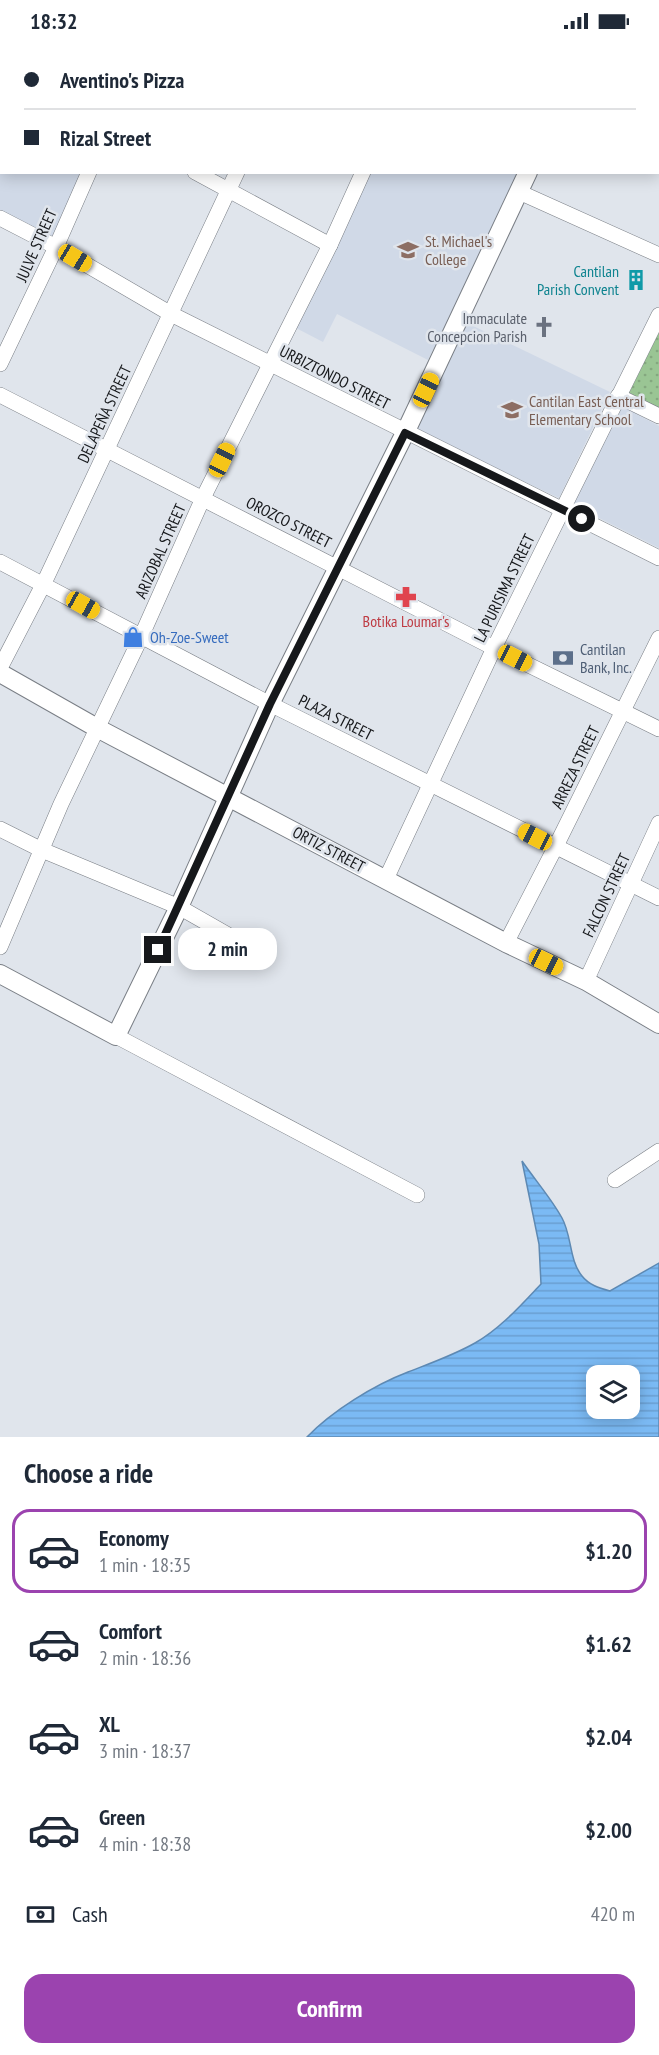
<!DOCTYPE html>
<meta charset="utf-8">
<style>
body{margin:0;font-family:"PT Sans Narrow",sans-serif;background:#f2f2f3;color:#1f2937;height:100vh;display:flex;flex-direction:column;font-size:22px;white-space:nowrap}
*{box-sizing:border-box;margin:0}
p{font-size:20px;color:#747a83}
.icon{flex:none;width:33px;height:33px;fill:none;stroke:currentColor;stroke-width:2;stroke-linecap:round;stroke-linejoin:round}
.map{position:relative;height:1395px;overflow:hidden}
.details{display:flex;flex-direction:column;background:#fff;flex:1}
.details>*{flex:none}
.hud{position:absolute;left:0px;top:0px;width:660px;height:132px;box-shadow:0 3px 15px #0003;display:grid;align-content:center;height:132px;padding:0 24px;background:#fff}
.tools{position:absolute;left:586px;top:1323px;display:grid;gap:12px}
.tools a{display:grid;place-items:center;width:54px;height:54px;border-radius:12px;background:#fff;box-shadow:0 3px 15px #0003;font-size:30px}
.end{position:absolute;width:27px;height:27px;margin:-14px;border:8px solid #16181b;background:#fff;box-shadow:0 0 0 3px #fff}
.from{border-radius:50%}
.bubble{position:absolute;height:42px;border-radius:18px;background:#fff;box-shadow:0 3px 15px #0003;font-size:20px;font-weight:600;line-height:42px;text-align:center}
.car{position:absolute;width:18px;height:36px;margin:-18px -9px;border-radius:8px;box-shadow:0 0 4px 2px #0007;background:linear-gradient(#f5c518 24%,#345 0 40%,#f5c518 0 76%,#345 0 86%,#f5c518 0)}
.hud b{display:flex;align-items:center;gap:21px;height:57px;font-size:22px}
.hud b+b{border-top:2px solid #e0e1e3}
.hud i{width:15px;height:15px;background:#1f2937}
ul{padding:0;list-style:none}
li{display:flex;align-items:center;gap:18px;height:84px;margin:0 12px 9px;padding:0 12px;border:3px solid transparent;border-radius:18px}
li div{flex:1}
li b{display:block;font-size:22px}
li em{font-style:normal;font-weight:600}
li.current{border-color:#9b43af}
li>.icon{width:54px;height:54px;stroke-width:1.5}
h2{padding:0 24px;font-size:27px;line-height:72px}
.pay{display:flex;align-items:center;gap:15px;height:66px;padding:0 24px;font-size:22px}
.pay p{margin-inline-start:auto}
.action{display:flex;gap:12px;margin-top:auto;padding:12px 24px}
.action a{flex:1;height:69px;border-radius:18px;background:#9b43af;color:#fff;font-size:24px;font-weight:600;line-height:69px;text-align:center}
.status{display:flex;justify-content:space-between;align-items:center;height:42px;padding:0 30px;background:#fff;direction:ltr}
.status svg{height:16px;fill:currentColor}
.map>svg:first-child{display:block}
.built{fill:#d0d9e7}
.park{fill:url(#park-dots)}
.water{fill:url(#water-rules);stroke:#5d89b3;stroke-width:1.5;fill-rule:evenodd}
.lines{fill:none;stroke-linecap:round;stroke-linejoin:round}
.minor-casing{stroke:#797e85;stroke-width:16}
.tertiary-casing{stroke:#797e85;stroke-width:20}
.minor{stroke:#fff;stroke-width:15}
.tertiary{stroke:#fff;stroke-width:18}
.route{stroke:#16181b;stroke-width:8}
.labels{text-anchor:middle;stroke-width:5;stroke-linejoin:round;paint-order:stroke}
.education-label{font-size:16px;fill:#785e54;stroke:#e0e5ec;text-anchor:start}
.street-label{font-size:16px;fill:#16181b;stroke:#e0e5ec}
.culture-label{font-size:16px;fill:#0d838f;stroke:#e0e5ec;text-anchor:end}
.worship-label{font-size:16px;fill:#5b616d;stroke:#e0e5ec;text-anchor:end}
.health-label{font-size:16px;fill:#be3a42;stroke:#e0e5ec}
.shop-label{font-size:16px;fill:#366cbe;stroke:#e0e5ec;text-anchor:start}
.service-label{font-size:16px;fill:#4e5e75;stroke:#e0e5ec;text-anchor:start}
</style>
<div class="status"><b>18:32</b><svg viewBox="0 0 49 12"><path d="M0 12V9h3v3zM5 12V6h3v6zM10 12V3h3v9zM15 12V0h3v12zM26 1h20v11H26zM47 4h2v5h-2z"/></svg></div>
<div class="map">
<svg width="659" height="1395" viewBox="0 0 659 1395">
<defs>
<pattern id="park-dots" width="8" height="8" patternUnits="userSpaceOnUse" patternTransform="scale(1.5)"><rect width="8" height="8" fill="#9ac594"/><path d="M2 2h.1M6 6h.1" fill="none" stroke="#84a87f" stroke-width="1.8" stroke-linecap="round"/></pattern>
<pattern id="water-rules" width="6" height="5" patternUnits="userSpaceOnUse" patternTransform="scale(1.5)"><rect width="6" height="5" fill="#7bbaf4"/><path d="M0 2.5h6" fill="none" stroke="#6a9fd1"/></pattern>
</defs>
<rect width="100%" height="100%" fill="#e0e5ec"/>
<!-- built -->
<g class="built">
<path d="M 0,0 L 142,0 L 2,2 L 2,130 L 84,131 L 54,198 L 0,170 Z"/>
<path d="M 369,131 L 516,131 L 515,145 L 428,318 L 337,272 L 323,300 L 296,286 Z"/>
<path d="M 465,280 L 610,350 L 559,456 L 414,387 Z"/>
<path d="M 621,364 L 659,384 L 659,506 L 573,463 Z"/>
</g>
<!-- park -->
<path class="park" d="M 659,290 L 659,366 L 629,351 Z"/>
<!-- water -->
<path class="water" d="M 522,1119 C 535,1138 551,1156 562,1176 C 572,1194 569,1218 582,1234 C 589,1243 599,1246 610,1249 L 659,1221 L 659,1395 L 307,1395 C 332,1369 374,1343 408,1330 C 431,1321 454,1313 475,1301 C 500,1287 521,1263 541,1242 L 539,1202 ZM 597,1334 L 630,1334 L 630,1366 L 597,1366 Z"/>
<g class="lines">
<defs>
<g id="minor">
<path d="M 242,0 L 245,2"/>
<path d="M 146,2 L 147,0"/>
<path d="M 294,2 L 295,0"/>
<path d="M 421,2 L 422,0"/>
<path d="M 658,36 L 659,36"/>
<path d="M 195,130 L 330,203"/>
<path d="M 519,150 L 659,213"/>
<path d="M 0,176 L 56,205 L 171,272 L 659,516"/>
<path d="M 0,322 L 56,205 L 89,130"/>
<path d="M 0,353 L 494,606 L 659,687"/>
<path d="M 618,354 L 659,374"/>
<path d="M 0,520 L 270,662 L 659,856"/>
<path d="M 0,626 L 44,541 L 237,130"/>
<path d="M 0,787 L 42,808 L 179,865 L 256,909"/>
<path d="M 386,837 L 494,606 L 659,273"/>
<path d="M 506,901 L 555,806 L 659,596"/>
<path d="M 0,905 L 61,762 L 141,595 L 203,456 L 330,203 L 363,130"/>
<path d="M 586,939 L 659,781"/>
<path d="M 116,994 L 417,1153"/>
<path d="M 615,1138 L 659,1109"/>
</g>
<g id="tertiary">
<path d="M 576,0 L 579,2"/>
<path d="M 0,631 L 97,686 L 506,901 L 586,939 L 659,982"/>
<path d="M 0,932 L 116,994 L 179,865 L 270,662 L 405,391 L 528,130"/>
</g>
</defs>
<!-- minor casing -->
<use href="#minor" class="minor-casing"/>
<!-- tertiary casing -->
<use href="#tertiary" class="tertiary-casing"/>
<!-- minor -->
<use href="#minor" class="minor"/>
<!-- tertiary -->
<use href="#tertiary" class="tertiary"/>
</g>
<g class="lines">
<!-- route -->
<path class="route" d="M 158,908 L 270,662 L 405,391 L 582,477"/>
</g>
<!-- icons -->
<defs>
<symbol id="university-bare" viewBox="-9 -9 18 18"><path d="M0-5L7-2L0 1L-7-2ZM-4 1L0 2.5L4 1V4Q0 6-4 4Z" fill="#8d6e63" stroke="#e0e5ec" stroke-width="2.5" paint-order="stroke"/></symbol>
<symbol id="building-bare" viewBox="-9 -9 18 18"><path d="M-4-6H4V6H1V3H-1V6H-4ZM-2.5-4.3h1.7v1.8h-1.7ZM.8-4.3h1.7v1.8H.8ZM-2.5-1h1.7V.8h-1.7ZM.8-1h1.7V.8H.8Z" fill="#0f9aa8" stroke="#e0e5ec" stroke-width="2.5" paint-order="stroke"/></symbol>
<symbol id="church-bare" viewBox="-9 -9 18 18"><path d="M-1.2-6h2.4v3.5h3.3v2.4h-3.3V6h-2.4V-.1h-3.3v-2.4h3.3Z" fill="#6b7280" stroke="#e0e5ec" stroke-width="2.5" paint-order="stroke"/></symbol>
<symbol id="school-bare" viewBox="-9 -9 18 18"><path d="M0-5L7-2L0 1L-7-2ZM-4 1L0 2.5L4 1V4Q0 6-4 4Z" fill="#8d6e63" stroke="#e0e5ec" stroke-width="2.5" paint-order="stroke"/></symbol>
<symbol id="pharmacy-bare" viewBox="-9 -9 18 18"><path d="M-2-6h4v4h4v4h-4v4h-4v-4h-4v-4h4Z" fill="#e0444e" stroke="#e0e5ec" stroke-width="2.5" paint-order="stroke"/></symbol>
<symbol id="shop-bare" viewBox="-9 -9 18 18"><path d="M-5-2.5h2.3a2.7 3.5 0 0 1 5.4 0H5L5.5 6h-11ZM-1.5-2.5h3a1.5 2.3 0 0 0-3 0Z" fill="#3f7fe0" stroke="#e0e5ec" stroke-width="2.5" paint-order="stroke"/></symbol>
<symbol id="bank-bare" viewBox="-9 -9 18 18"><path d="M-6-4H6V4H-6ZM0-2.3a2.3 2.3 0 1 0 0 4.6a2.3 2.3 0 1 0 0-4.6Z" fill="#5c6f8a" stroke="#e0e5ec" stroke-width="2.5" paint-order="stroke"/></symbol>
</defs>
<g fill-rule="evenodd">
<use href="#university-bare" x="393" y="193" width="30" height="30"/>
<use href="#building-bare" x="621" y="223" width="30" height="30"/>
<use href="#church-bare" x="529" y="270" width="30" height="30"/>
<use href="#school-bare" x="497" y="353" width="30" height="30"/>
<use href="#pharmacy-bare" x="391" y="540" width="30" height="30"/>
<use href="#shop-bare" x="118" y="580" width="30" height="30"/>
<use href="#bank-bare" x="548" y="601" width="30" height="30"/>
</g>
<g class="labels">
<!-- education labels -->
<g class="education-label">
<text x="425" y="205">St. Michael's<tspan x="425" dy="18">College</tspan></text>
<text x="529" y="365">Cantilan East Central<tspan x="529" dy="18">Elementary School</tspan></text>
</g>
<!-- street labels -->
<g class="street-label">
<text transform="translate(36 203) rotate(-66)" y="6">JULVE STREET</text>
<text transform="translate(335 335) rotate(27)" y="6">URBIZTONDO STREET</text>
<text transform="translate(104 372) rotate(-65)" y="6">DELAPEÑA STREET</text>
<text transform="translate(289 480) rotate(27)" y="6">OROZCO STREET</text>
<text transform="translate(160 509) rotate(-66)" y="6">ARIZOBAL STREET</text>
<text transform="translate(504 546) rotate(-64)" y="6">LA PURISIMA STREET</text>
<text transform="translate(336 675) rotate(27)" y="6">PLAZA STREET</text>
<text transform="translate(575 725) rotate(-64)" y="6">ARREZA STREET</text>
<text transform="translate(329 807) rotate(28)" y="6">ORTIZ STREET</text>
<text transform="translate(606 853) rotate(-65)" y="6">FALCON STREET</text>
</g>
<!-- culture labels -->
<g class="culture-label">
<text x="619" y="235">Cantilan<tspan x="619" dy="18">Parish Convent</tspan></text>
</g>
<!-- worship labels -->
<g class="worship-label">
<text x="527" y="282">Immaculate<tspan x="527" dy="18">Concepcion Parish</tspan></text>
</g>
<!-- health labels -->
<g class="health-label">
<text x="406" y="585">Botika Loumar's</text>
</g>
<!-- shop labels -->
<g class="shop-label">
<text x="150" y="601">Oh-Zoe-Sweet</text>
</g>
<!-- service labels -->
<g class="service-label">
<text x="580" y="613">Cantilan<tspan x="580" dy="18">Bank, Inc.</tspan></text>
</g>
</g>
</svg>
<div class="tools">
<a><svg class="icon" aria-label="layers" viewBox="0 0 24 24"><path d="M12 4l9 5-9 5-9-5zM3 14l9 5 9-5"/></svg></a>
</div>
<i class="end from" style="left:582px;top:477px"></i>
<i class="end" style="left:158px;top:908px"></i>
<div class="bubble" style="left:178px;top:886px;width:99px">2 min</div>
<i class="car" style="left:75px;top:216px;rotate:121deg"></i>
<i class="car" style="left:426px;top:348px;rotate:25deg"></i>
<i class="car" style="left:222px;top:418px;rotate:26deg"></i>
<i class="car" style="left:83px;top:563px;rotate:119deg"></i>
<i class="car" style="left:515px;top:616px;rotate:117deg"></i>
<i class="car" style="left:535px;top:795px;rotate:297deg"></i>
<i class="car" style="left:546px;top:920px;rotate:116deg"></i>
<div class="hud">
<b><i class="from"></i>Aventino's Pizza</b>
<b><i></i>Rizal Street</b>
</div>
</div>
<section class="details">
<h2>Choose a ride</h2>
<ul>
<li class="current"><svg class="icon" aria-label="car" viewBox="0 0 24 24"><path d="M5 17H2v-5l4-1 3-4h7l3 4 3 1v5h-3M9 17h6M6 11h13"/><circle cx="7" cy="17" r="2"/><circle cx="17" cy="17" r="2"/></svg><div><b>Economy</b><p>1 min · 18:35</p></div><em>$1.20</em></li>
<li><svg class="icon" aria-label="car" viewBox="0 0 24 24"><path d="M5 17H2v-5l4-1 3-4h7l3 4 3 1v5h-3M9 17h6M6 11h13"/><circle cx="7" cy="17" r="2"/><circle cx="17" cy="17" r="2"/></svg><div><b>Comfort</b><p>2 min · 18:36</p></div><em>$1.62</em></li>
<li><svg class="icon" aria-label="car" viewBox="0 0 24 24"><path d="M5 17H2v-5l4-1 3-4h7l3 4 3 1v5h-3M9 17h6M6 11h13"/><circle cx="7" cy="17" r="2"/><circle cx="17" cy="17" r="2"/></svg><div><b>XL</b><p>3 min · 18:37</p></div><em>$2.04</em></li>
<li><svg class="icon" aria-label="car" viewBox="0 0 24 24"><path d="M5 17H2v-5l4-1 3-4h7l3 4 3 1v5h-3M9 17h6M6 11h13"/><circle cx="7" cy="17" r="2"/><circle cx="17" cy="17" r="2"/></svg><div><b>Green</b><p>4 min · 18:38</p></div><em>$2.00</em></li>
</ul>
<div class="pay"><svg class="icon" aria-label="cash" viewBox="0 0 24 24"><path d="M3 7h18v10H3z"/><circle cx="12" cy="12" r="2"/></svg>Cash<p>420 m</p></div>
<div class="action"><a>Confirm</a></div>
</section>
